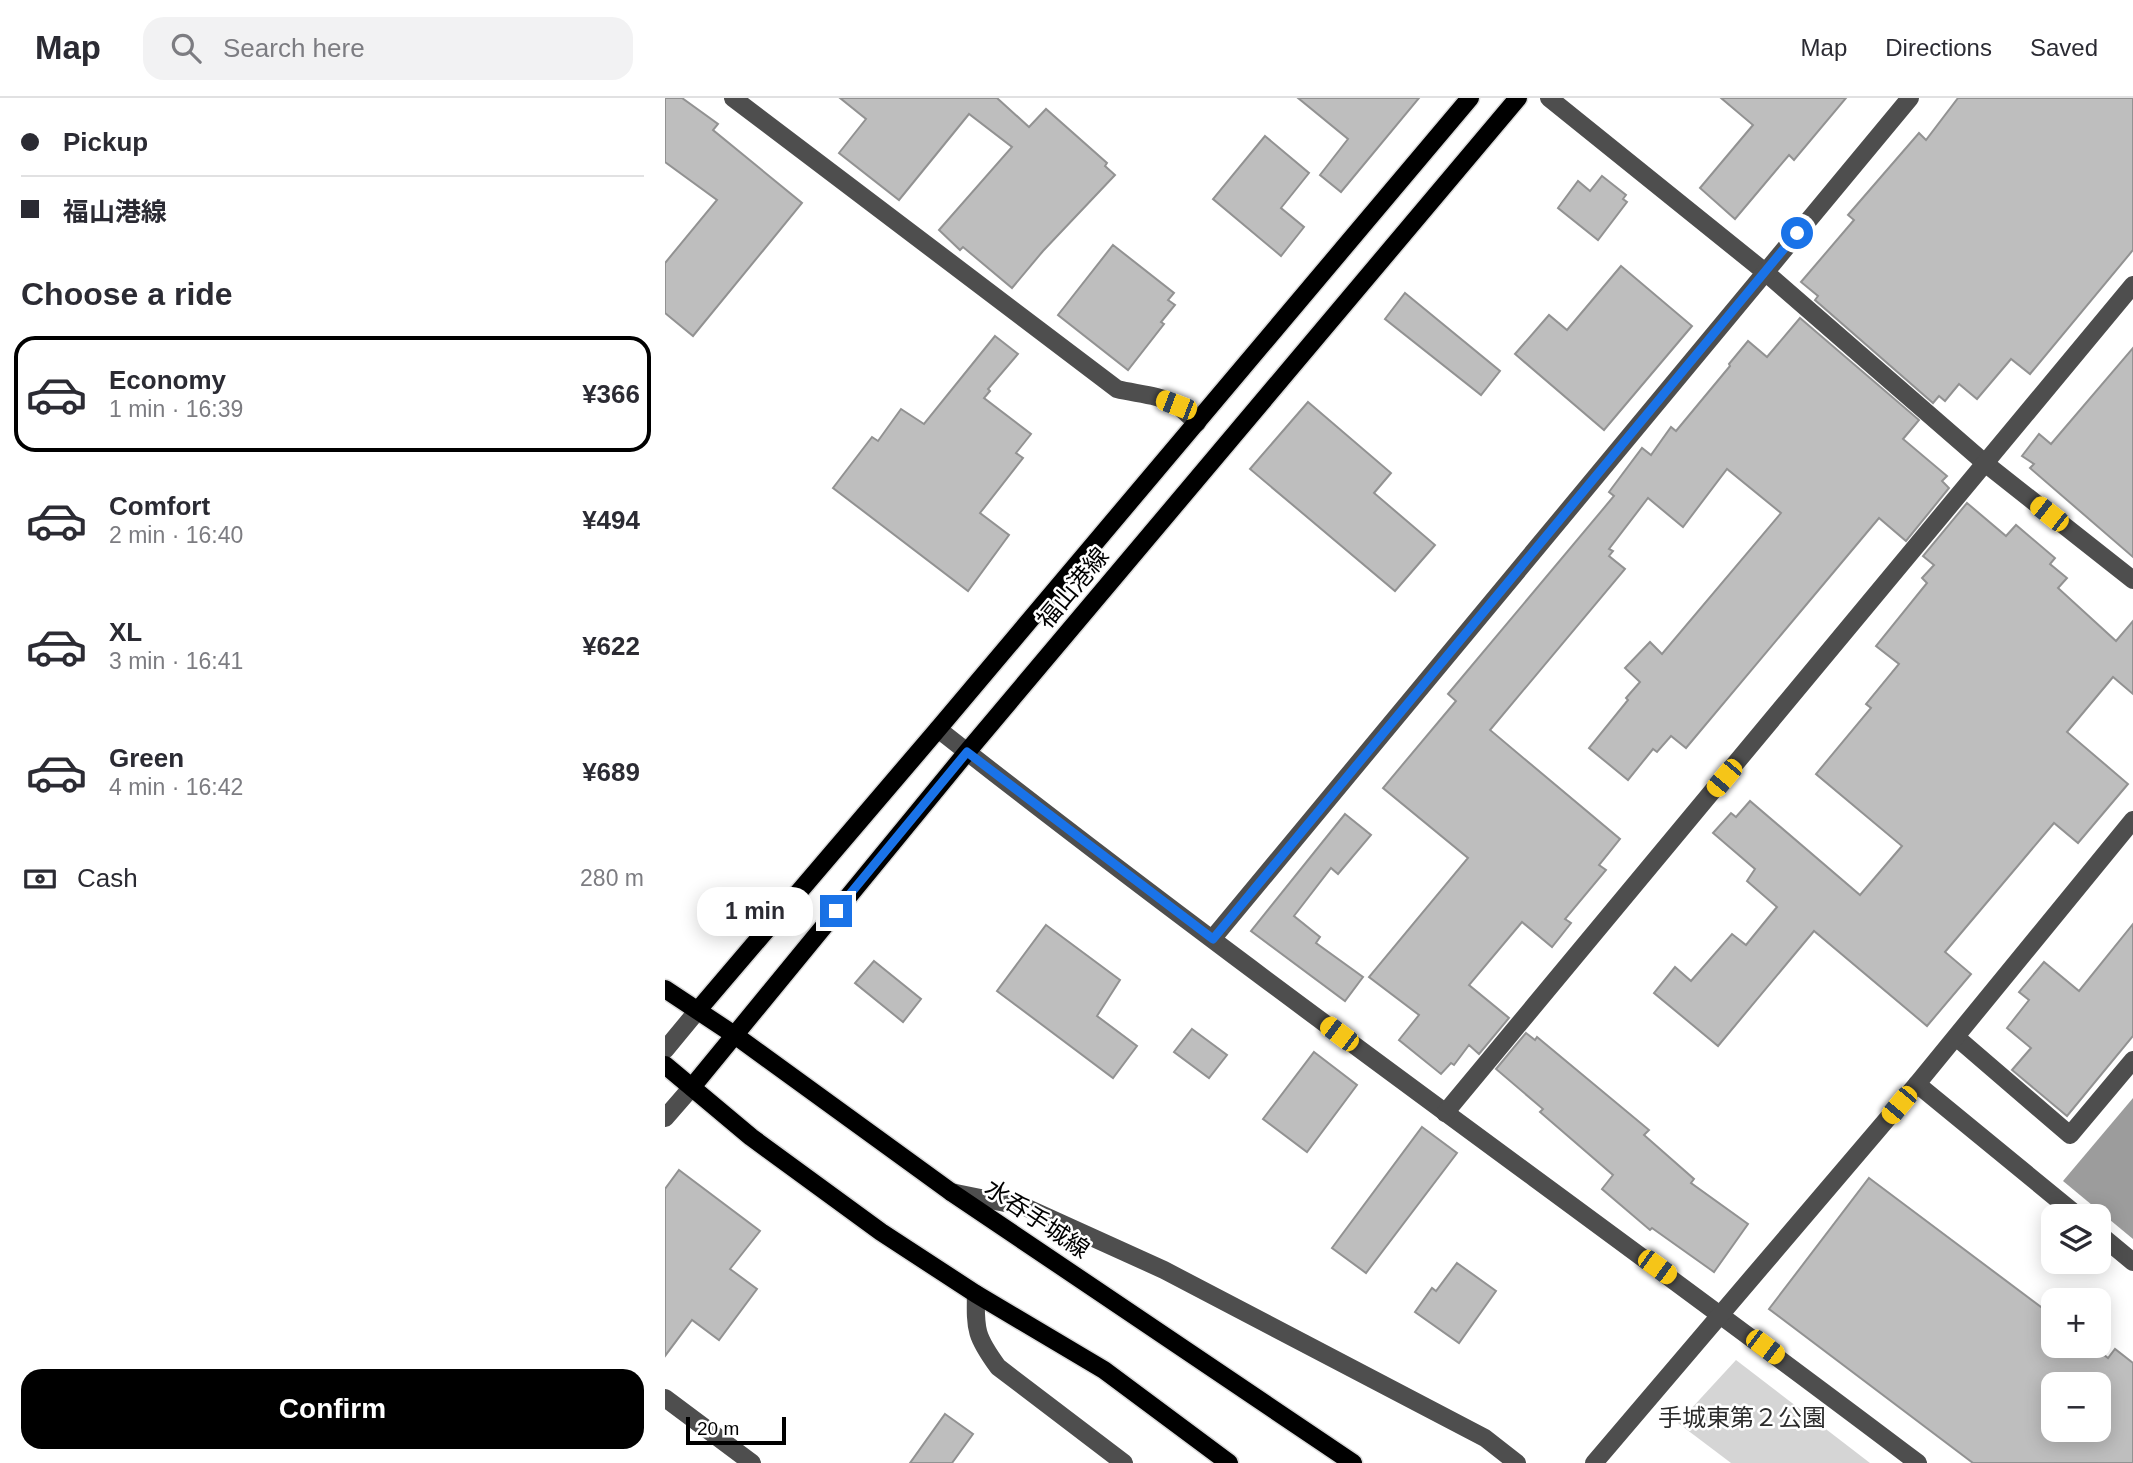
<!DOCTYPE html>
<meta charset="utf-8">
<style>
body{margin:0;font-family:Arial,"Noto Sans JP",sans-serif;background:#f2f2f3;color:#2b2b33;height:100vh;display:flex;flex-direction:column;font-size:26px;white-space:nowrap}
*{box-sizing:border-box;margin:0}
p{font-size:23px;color:#7c7c81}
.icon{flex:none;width:38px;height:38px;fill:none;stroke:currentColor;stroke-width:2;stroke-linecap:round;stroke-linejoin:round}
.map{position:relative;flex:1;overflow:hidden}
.side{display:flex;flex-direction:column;background:#fff;width:665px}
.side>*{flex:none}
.banner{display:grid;align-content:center;height:154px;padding:0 21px;background:#fff}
.fabs{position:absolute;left:1376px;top:1106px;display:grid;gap:14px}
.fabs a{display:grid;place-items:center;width:70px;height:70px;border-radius:14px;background:#fff;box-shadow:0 4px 18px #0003;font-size:35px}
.scale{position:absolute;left:21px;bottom:18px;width:100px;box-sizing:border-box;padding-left:7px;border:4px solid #000;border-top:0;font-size:19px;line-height:24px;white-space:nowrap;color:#000;-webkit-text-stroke:5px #fff;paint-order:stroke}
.end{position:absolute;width:32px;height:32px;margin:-16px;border:9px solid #1a73e8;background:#fff;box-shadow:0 0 0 4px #fff}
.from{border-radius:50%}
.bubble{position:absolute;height:49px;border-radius:21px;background:#fff;box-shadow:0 4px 18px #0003;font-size:23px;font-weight:800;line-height:49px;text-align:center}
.car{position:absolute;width:21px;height:42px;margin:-21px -10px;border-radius:9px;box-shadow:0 0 5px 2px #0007;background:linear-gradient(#f5c518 24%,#345 0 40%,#f5c518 0 76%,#345 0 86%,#f5c518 0)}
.banner b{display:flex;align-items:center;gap:24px;height:66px;font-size:26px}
.banner b+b{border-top:2px solid #e1e1e2}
.banner i{width:18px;height:18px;background:#2b2b33}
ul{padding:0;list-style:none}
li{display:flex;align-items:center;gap:21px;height:116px;margin:0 14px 10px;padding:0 7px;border:4px solid transparent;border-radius:21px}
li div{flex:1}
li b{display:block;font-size:26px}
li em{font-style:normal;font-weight:800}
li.selected{border-color:#000}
li>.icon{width:63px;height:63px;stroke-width:1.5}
h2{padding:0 21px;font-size:32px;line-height:84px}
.pay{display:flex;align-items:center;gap:18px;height:77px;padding:0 21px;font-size:26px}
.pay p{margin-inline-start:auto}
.cta{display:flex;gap:14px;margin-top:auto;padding:14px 21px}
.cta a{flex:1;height:80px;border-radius:21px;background:#000;color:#fff;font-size:28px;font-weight:800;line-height:80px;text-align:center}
header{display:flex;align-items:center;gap:42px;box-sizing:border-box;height:98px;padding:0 35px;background:#fff;border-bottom:2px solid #e1e1e2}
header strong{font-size:33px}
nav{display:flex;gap:38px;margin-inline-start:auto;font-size:24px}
.search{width:490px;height:63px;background:#f2f2f3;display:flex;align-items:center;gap:18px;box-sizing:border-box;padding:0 24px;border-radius:21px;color:#7c7c81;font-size:26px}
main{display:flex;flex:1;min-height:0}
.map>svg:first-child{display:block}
.green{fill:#d5d5d5}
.water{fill:#9c9c9c}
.building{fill:#bebebe;stroke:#929292;stroke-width:2;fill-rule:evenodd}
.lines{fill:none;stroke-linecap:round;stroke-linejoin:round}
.major-casing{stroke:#dbdbdb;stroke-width:21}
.minor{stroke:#4e4e4e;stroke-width:18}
.major{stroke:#000;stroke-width:18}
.route{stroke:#1a73e8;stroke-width:9}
.labels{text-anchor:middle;stroke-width:5;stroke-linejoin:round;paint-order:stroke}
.street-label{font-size:24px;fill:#000;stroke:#fff}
.park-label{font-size:24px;fill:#2c2c2c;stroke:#fff}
</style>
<header>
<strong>Map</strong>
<div class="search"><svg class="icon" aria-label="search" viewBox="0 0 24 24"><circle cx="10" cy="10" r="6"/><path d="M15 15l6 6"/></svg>Search here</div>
<nav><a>Map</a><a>Directions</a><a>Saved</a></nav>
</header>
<main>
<section class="side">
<div class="banner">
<b><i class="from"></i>Pickup</b>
<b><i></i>福山港線</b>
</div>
<h2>Choose a ride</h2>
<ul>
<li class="selected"><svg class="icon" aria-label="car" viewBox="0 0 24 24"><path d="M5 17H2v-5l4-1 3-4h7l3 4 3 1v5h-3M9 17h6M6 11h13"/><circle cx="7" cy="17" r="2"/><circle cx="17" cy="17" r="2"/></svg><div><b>Economy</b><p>1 min · 16:39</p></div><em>¥366</em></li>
<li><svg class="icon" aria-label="car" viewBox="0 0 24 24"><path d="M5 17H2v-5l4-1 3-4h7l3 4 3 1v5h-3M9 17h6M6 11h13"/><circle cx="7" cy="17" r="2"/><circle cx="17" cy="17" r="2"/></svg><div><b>Comfort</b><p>2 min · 16:40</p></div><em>¥494</em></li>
<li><svg class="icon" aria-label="car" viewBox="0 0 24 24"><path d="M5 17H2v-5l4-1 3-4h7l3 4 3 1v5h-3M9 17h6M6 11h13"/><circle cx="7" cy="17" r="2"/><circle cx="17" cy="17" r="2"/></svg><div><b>XL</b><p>3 min · 16:41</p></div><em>¥622</em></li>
<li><svg class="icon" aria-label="car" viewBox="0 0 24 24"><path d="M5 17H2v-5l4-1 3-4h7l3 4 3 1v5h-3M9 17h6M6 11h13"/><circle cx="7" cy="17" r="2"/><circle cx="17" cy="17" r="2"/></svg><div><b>Green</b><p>4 min · 16:42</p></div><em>¥689</em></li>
</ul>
<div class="pay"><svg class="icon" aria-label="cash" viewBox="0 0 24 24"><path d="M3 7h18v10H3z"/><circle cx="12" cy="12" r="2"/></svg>Cash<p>280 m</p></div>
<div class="cta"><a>Confirm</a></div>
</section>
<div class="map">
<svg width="1468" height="1365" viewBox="0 0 1468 1365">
<rect width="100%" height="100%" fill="#fff"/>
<!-- green -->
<path class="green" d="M 1071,1262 L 1205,1365 L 1066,1365 L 1013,1325 Z"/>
<!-- water -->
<path class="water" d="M 1468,1000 L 1468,1141 L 1398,1083 Z"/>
<!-- building -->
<g class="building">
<path d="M 0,0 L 17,0 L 53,26 L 48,32 L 137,105 L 28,238 L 0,215 L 0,165 L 52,102 L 0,64 Z"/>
<path d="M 175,0 L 332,0 L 364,29 L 381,11 L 442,65 L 440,68 L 450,77 L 378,153 L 347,190 L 298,149 L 295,152 L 274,132 L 347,49 L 304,16 L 234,102 L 174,55 L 201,21 Z"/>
<path d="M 633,0 L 754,0 L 676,94 L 655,77 L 683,41 Z"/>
<path d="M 1056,0 L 1181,0 L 1129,62 L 1124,57 L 1070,121 L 1035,90 L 1088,27 Z"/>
<path d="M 1293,0 L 1468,0 L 1468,152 L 1365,276 L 1346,261 L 1312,301 L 1294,286 L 1280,303 L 1274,298 L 1268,305 L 1150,202 L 1153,198 L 1136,184 L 1189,122 L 1183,117 L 1254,35 L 1261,42 Z"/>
<path d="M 600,38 L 644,75 L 616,110 L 639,129 L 616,158 L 548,101 Z"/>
<path d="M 937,78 L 961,97 L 958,101 L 962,104 L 933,142 L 893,110 L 913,83 L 925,93 Z"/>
<path d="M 448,147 L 509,195 L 503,202 L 510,207 L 496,224 L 499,226 L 463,272 L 393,217 Z"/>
<path d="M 956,168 L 1027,228 L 939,332 L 850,256 L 884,217 L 902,232 Z"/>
<path d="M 740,195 L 835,273 L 816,297 L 720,221 Z"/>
<path d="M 1135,220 L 1254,322 L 1238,341 L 1282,378 L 1277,383 L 1284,390 L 1241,443 L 1214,420 L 1021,650 L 1006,638 L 992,654 L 988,651 L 963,682 L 924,650 L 963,602 L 961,600 L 975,584 L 960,570 L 985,544 L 997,556 L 1116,415 L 1062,371 L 1018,429 L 983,400 L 944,451 L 948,453 L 944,458 L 960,471 L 825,632 L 955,741 L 934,767 L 941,772 L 900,821 L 906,825 L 887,849 L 857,824 L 804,887 L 844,920 L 814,956 L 804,947 L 789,967 L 786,965 L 776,976 L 734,942 L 754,917 L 704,879 L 803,760 L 718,690 L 791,603 L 783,596 L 949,398 L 944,394 L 977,350 L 986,357 L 1006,329 L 1011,333 L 1065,268 L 1064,266 L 1083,243 L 1102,259 Z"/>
<path d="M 330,238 L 353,256 L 323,291 L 325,293 L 319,300 L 366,336 L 351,355 L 358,360 L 315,415 L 344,437 L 303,493 L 168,390 L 207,339 L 213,343 L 236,311 L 259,326 Z"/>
<path d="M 1468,250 L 1468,459 L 1365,370 L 1369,366 L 1357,358 L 1374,336 L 1386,346 Z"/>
<path d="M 643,304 L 726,375 L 709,395 L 770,447 L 730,493 L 585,371 Z"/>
<path d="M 1302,405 L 1341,438 L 1351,427 L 1390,460 L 1385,466 L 1402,480 L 1393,490 L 1451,543 L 1468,523 L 1468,596 L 1448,579 L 1402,634 L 1463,686 L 1413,745 L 1389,725 L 1280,854 L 1306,876 L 1262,928 L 1149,833 L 1053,948 L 989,895 L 1010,869 L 1026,883 L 1067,836 L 1081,847 L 1112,809 L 1082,783 L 1090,771 L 1048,735 L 1066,715 L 1071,719 L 1085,703 L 1195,797 L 1237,748 L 1151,676 L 1206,610 L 1201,606 L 1234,566 L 1211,548 L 1262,485 L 1257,480 L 1269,467 L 1258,458 Z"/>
<path d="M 680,716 L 706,737 L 673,776 L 666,770 L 629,818 L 655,839 L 651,845 L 698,879 L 680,903 L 586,833 Z"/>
<path d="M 1468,826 L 1468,938 L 1402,1018 L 1347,972 L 1366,950 L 1342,930 L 1364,902 L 1354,894 L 1379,864 L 1414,893 Z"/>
<path d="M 381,827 L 455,882 L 432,918 L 472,948 L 448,980 L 332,893 Z"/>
<path d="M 209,863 L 256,901 L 238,924 L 190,885 Z"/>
<path d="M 527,931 L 562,957 L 544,980 L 509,954 Z"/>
<path d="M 861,935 L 870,942 L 872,939 L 984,1032 L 979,1037 L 1029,1081 L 1026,1085 L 1083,1126 L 1049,1174 L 987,1130 L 985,1132 L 937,1091 L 948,1077 L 875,1014 L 878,1011 L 831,971 Z"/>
<path d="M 649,954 L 692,987 L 642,1054 L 598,1021 Z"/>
<path d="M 757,1029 L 792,1055 L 701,1175 L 667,1150 Z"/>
<path d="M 14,1072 L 95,1133 L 65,1171 L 92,1191 L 54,1242 L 27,1222 L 0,1258 L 0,1091 Z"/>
<path d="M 1204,1080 L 1388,1218 L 1388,1248 L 1428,1248 L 1443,1260 L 1450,1251 L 1468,1265 L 1468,1365 L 1308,1365 L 1104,1211 ZM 1388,1286 L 1433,1286 L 1433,1332 L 1388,1332 Z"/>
<path d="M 792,1165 L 831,1193 L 794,1245 L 750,1214 L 767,1190 L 771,1193 Z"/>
<path d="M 280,1316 L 308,1336 L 287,1365 L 245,1365 Z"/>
</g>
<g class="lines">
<defs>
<g id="major">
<path d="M 0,891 L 71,938 L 286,1094 L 688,1365"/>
<path d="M 33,912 L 273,631 L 805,0"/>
<path d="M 0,967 L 86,1039 L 216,1134 L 311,1196 L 439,1272 L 564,1365"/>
<path d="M 27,989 L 302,654 L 853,0"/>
</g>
</defs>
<!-- major casing -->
<use href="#major" class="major-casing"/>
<!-- minor -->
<g class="minor">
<path d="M 68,0 L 452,291 C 471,296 493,296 511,307 C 518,311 525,319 532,325"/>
<path d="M 884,0 L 1100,174 L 1321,366 L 1468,482"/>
<path d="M 273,631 C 594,884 928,1119 1253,1365"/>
<path d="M 548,840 L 1245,0"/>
<path d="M 1291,939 L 1405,1037 L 1468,962"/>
<path d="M 0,952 L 33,912"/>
<path d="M 1252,986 L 1413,1118"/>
<path d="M 780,1015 L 1468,187"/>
<path d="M 0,1020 L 27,989"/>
<path d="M 286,1094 L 360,1109 L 499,1172 L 820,1340 L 852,1365"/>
<path d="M 1433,1135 L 1468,1164"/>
<path d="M 311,1196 C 310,1232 311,1239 333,1269 L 459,1365"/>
<path d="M 0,1300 L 87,1365"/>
<path d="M 929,1365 L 1252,986 L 1468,722"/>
</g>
<!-- major -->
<use href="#major" class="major"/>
</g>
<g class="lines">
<!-- route -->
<path class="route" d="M 171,813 L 302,654 L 548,841 L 1132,135"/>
</g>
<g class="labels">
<!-- street labels -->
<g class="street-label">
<text transform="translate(408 490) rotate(-50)" y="8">福山港線</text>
<text transform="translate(372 1121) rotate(34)" y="8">水呑手城線</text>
</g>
<!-- park labels -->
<g class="park-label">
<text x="1077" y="1328">手城東第２公園</text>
</g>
</g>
</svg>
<div class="fabs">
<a><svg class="icon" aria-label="layers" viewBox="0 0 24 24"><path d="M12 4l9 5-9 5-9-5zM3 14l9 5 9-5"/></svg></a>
<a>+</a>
<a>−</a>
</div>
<div class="scale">20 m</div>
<i class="end from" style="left:1132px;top:135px"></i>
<i class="end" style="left:171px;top:813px"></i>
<div class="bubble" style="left:32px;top:789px;width:116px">1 min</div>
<i class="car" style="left:511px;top:307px;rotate:291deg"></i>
<i class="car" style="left:1384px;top:416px;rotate:308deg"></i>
<i class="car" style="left:1059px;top:680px;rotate:220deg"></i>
<i class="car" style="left:674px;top:936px;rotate:307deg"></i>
<i class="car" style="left:1234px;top:1007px;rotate:220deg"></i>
<i class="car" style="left:992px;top:1169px;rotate:126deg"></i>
<i class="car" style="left:1100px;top:1249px;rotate:127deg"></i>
</div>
</main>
